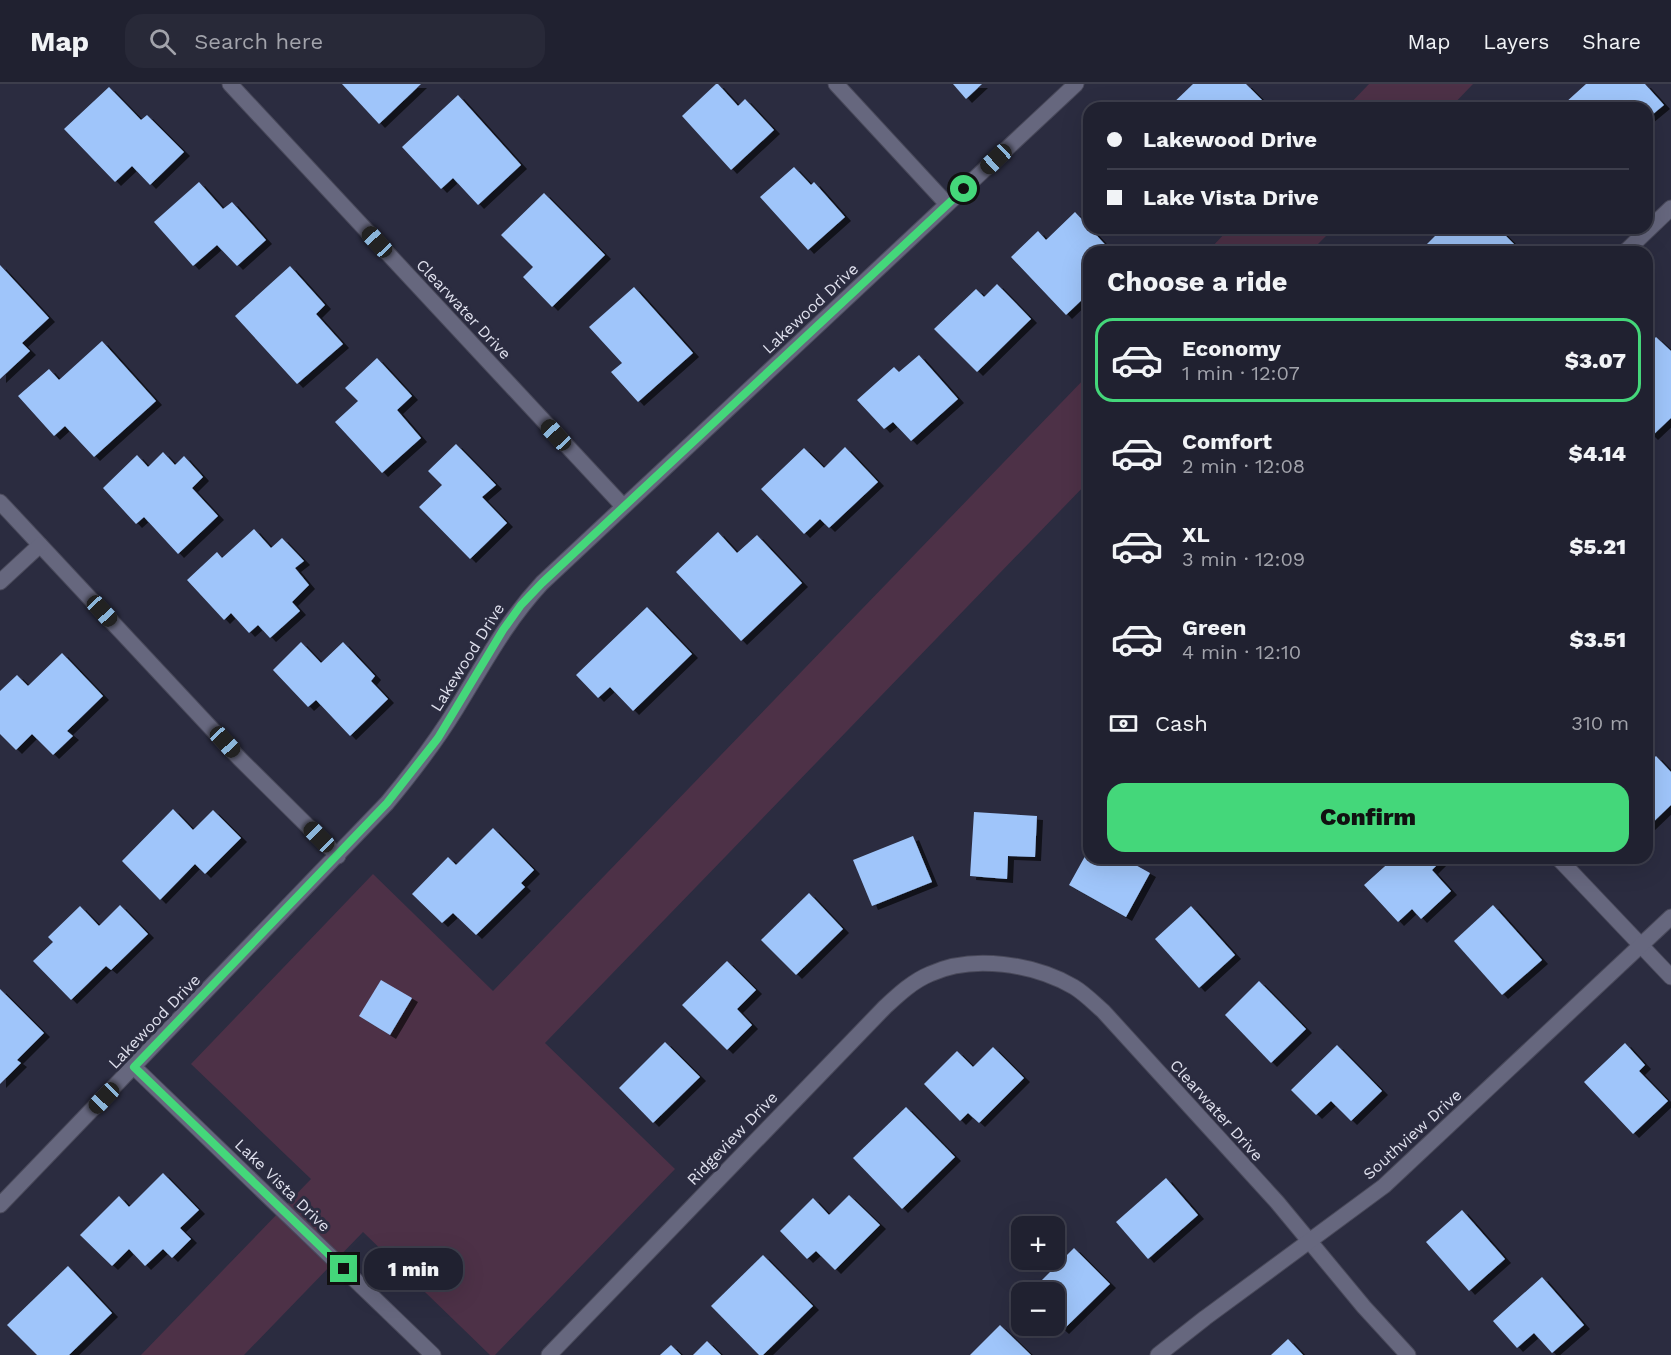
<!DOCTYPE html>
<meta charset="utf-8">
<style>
body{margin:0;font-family:"Work Sans",sans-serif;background:#282938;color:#f1f3f6;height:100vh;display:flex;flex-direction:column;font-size:22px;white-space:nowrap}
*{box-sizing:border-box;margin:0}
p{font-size:20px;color:#a2a3ab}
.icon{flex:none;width:33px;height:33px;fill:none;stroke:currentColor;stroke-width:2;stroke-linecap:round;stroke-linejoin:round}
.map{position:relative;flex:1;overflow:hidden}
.drawer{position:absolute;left:1083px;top:162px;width:570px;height:618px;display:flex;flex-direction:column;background:#202130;border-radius:18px;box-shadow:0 6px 24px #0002,0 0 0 2px #3d3e4c}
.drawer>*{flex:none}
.hud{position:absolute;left:1083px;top:18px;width:570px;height:132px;border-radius:18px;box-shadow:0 6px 24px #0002,0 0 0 2px #3d3e4c;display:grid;align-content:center;height:132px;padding:0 24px;background:#202130}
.controls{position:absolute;left:1011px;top:1132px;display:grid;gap:12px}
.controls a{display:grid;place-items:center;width:54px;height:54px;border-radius:12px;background:#202130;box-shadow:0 6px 24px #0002,0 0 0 2px #3d3e4c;font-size:30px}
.end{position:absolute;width:27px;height:27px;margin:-14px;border:8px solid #44d77a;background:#111;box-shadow:0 0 0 3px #111}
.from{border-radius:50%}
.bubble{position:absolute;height:42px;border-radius:18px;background:#202130;box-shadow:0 6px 24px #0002,0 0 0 2px #3d3e4c;font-size:20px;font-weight:800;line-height:42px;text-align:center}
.car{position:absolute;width:18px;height:36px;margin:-18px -9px;border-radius:8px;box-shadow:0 0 4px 2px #0007;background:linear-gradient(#222 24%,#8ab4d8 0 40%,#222 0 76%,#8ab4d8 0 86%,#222 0)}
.hud b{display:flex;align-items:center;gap:21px;height:57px;font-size:22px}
.hud b+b{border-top:2px solid #3d3e4c}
.hud i{width:15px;height:15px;background:#f1f3f6}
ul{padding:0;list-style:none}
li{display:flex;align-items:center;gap:18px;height:84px;margin:0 12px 9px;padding:0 12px;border:3px solid transparent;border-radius:18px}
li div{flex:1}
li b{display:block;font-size:22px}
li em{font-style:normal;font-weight:800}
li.active{border-color:#44d77a}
li>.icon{width:54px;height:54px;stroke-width:1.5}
h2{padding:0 24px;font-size:27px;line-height:72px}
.pay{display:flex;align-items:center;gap:15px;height:66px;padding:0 24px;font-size:22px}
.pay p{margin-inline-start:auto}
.button{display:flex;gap:12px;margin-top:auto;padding:12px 24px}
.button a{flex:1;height:69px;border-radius:18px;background:#44d77a;color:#111;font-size:24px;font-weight:800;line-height:69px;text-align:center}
header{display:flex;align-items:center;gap:36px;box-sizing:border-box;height:84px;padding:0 30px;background:#202130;border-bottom:2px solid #3d3e4c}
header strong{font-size:28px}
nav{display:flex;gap:33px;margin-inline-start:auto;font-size:21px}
.search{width:420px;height:54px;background:#282938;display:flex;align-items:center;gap:15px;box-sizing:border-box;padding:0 21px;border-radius:18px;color:#a2a3ab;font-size:22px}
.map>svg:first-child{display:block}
.green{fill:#4d3147}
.building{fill:#9fc5fa;filter:url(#shadow)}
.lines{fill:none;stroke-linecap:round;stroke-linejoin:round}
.minor-casing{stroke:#49495a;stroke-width:17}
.minor{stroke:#66677e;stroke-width:15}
.route{stroke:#44d77a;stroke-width:8}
.labels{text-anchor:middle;stroke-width:6;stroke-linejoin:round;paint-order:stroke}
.street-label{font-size:16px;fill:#dfe0ed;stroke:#2b2c40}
</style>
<header>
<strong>Map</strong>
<div class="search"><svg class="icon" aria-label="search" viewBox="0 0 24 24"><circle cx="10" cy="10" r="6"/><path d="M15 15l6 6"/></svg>Search here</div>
<nav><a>Map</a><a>Layers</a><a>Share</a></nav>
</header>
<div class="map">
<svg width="1671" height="1271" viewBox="0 0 1671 1271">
<defs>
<filter id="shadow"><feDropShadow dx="6" dy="4" stdDeviation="0" flood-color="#0009"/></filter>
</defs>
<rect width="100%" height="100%" fill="#2b2c40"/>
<!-- green -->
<g class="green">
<path d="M 1369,0 L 1473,0 L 1450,24 L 1346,24 Z"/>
<path d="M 1230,144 L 1334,144 L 1310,168 L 1207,168 Z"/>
<path d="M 1089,290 L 1089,397 L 545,959 L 675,1085 L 495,1271 L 490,1271 L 363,1148 L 244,1271 L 141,1271 L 311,1095 L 191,980 L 373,790 L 493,907 Z"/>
</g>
<!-- building -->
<g class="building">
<path d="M 342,0 L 421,0 L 379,40 Z"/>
<path d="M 716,0 L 718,0 L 738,22 L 745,15 L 774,46 L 731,86 L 682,32 Z"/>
<path d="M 953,0 L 982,0 L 966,15 Z"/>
<path d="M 1193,0 L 1246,0 L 1262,16 L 1254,24 L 1168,24 Z"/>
<path d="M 1586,0 L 1645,0 L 1664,21 L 1647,35 L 1647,24 L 1569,24 L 1565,19 Z"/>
<path d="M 109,3 L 141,36 L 147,31 L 184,68 L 150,101 L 132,82 L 115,98 L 64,45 Z"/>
<path d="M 458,11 L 521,81 L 478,121 L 453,94 L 441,105 L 402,63 Z"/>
<path d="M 794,83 L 811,101 L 814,98 L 845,133 L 808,166 L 760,113 Z"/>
<path d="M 199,98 L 223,125 L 232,118 L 266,156 L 237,182 L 217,161 L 193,182 L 154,138 Z"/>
<path d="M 544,109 L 605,171 L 552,223 L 523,193 L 533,183 L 501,151 Z"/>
<path d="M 1075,128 L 1112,168 L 1089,168 L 1089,213 L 1087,211 L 1066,231 L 1011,173 L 1038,147 L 1046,156 Z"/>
<path d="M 1443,144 L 1498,144 L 1516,162 L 1510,168 L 1432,168 L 1425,162 Z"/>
<path d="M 0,181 L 49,234 L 22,259 L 30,267 L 0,295 Z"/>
<path d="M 290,182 L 325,221 L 316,230 L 343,260 L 297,300 L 235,232 Z"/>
<path d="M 997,200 L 1031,235 L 977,288 L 934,245 L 976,205 L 984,213 Z"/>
<path d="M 634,203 L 693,269 L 638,318 L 611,288 L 622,279 L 589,243 Z"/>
<path d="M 1656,253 L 1671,267 L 1671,334 L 1652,352 L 1647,347 L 1647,262 Z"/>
<path d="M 102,257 L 156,317 L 94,373 L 65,342 L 54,352 L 18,312 L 49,285 L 59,296 Z"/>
<path d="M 919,271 L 958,315 L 911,357 L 893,338 L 884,345 L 857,316 L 894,283 L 899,288 Z"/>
<path d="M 377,274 L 412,312 L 397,326 L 421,354 L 382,389 L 335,338 L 358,317 L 345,304 Z"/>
<path d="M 456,360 L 496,401 L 482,413 L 507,439 L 470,475 L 419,423 L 442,401 L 428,387 Z"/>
<path d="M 845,363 L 878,398 L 829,444 L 820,435 L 804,450 L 761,405 L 804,364 L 824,384 Z"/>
<path d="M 163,368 L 175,381 L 184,372 L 203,393 L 192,404 L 218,432 L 178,470 L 144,433 L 136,440 L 103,404 L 137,371 L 148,383 Z"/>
<path d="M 254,445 L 271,464 L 282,454 L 304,477 L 295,484 L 309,501 L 292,518 L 300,527 L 270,554 L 258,541 L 249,549 L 231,529 L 224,536 L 187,496 L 217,468 L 222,474 Z"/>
<path d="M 718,448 L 737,469 L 757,451 L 802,499 L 741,557 L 676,488 Z"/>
<path d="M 647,523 L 692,570 L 633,627 L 610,603 L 598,614 L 576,591 Z"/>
<path d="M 301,558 L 321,579 L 343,558 L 375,592 L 371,597 L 388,615 L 350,652 L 316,616 L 308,623 L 273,586 Z"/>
<path d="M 62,569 L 103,612 L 67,647 L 73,652 L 53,671 L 32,650 L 16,666 L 0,650 L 0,607 L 17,591 L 28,602 Z"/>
<path d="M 1656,672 L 1671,688 L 1671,721 L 1647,744 L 1647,680 Z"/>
<path d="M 173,725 L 193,746 L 213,726 L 241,754 L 205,790 L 195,780 L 160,816 L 122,777 Z"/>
<path d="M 974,728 L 1037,732 L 1035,773 L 1008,772 L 1007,795 L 970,792 Z"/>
<path d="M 493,744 L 534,786 L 521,799 L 525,803 L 476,851 L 453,829 L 442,839 L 412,810 L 448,773 L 456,781 Z"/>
<path d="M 913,752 L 932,798 L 872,822 L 853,776 Z"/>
<path d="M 1089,765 L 1089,774 L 1123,774 L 1150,789 L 1126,833 L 1069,801 Z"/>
<path d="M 1394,774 L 1444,774 L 1432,786 L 1451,807 L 1421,835 L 1412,825 L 1398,838 L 1364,801 Z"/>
<path d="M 809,809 L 843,845 L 796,891 L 761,856 Z"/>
<path d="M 120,821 L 148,850 L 111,886 L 106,882 L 71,916 L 33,877 L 53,858 L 48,853 L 80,822 L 99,842 Z"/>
<path d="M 1493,821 L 1542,876 L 1502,911 L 1454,857 Z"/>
<path d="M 1191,822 L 1235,871 L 1199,904 L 1155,855 Z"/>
<path d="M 727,877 L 756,906 L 737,925 L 752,941 L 727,966 L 682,921 Z"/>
<path d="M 381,896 L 412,914 L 390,951 L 359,932 Z"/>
<path d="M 1259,897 L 1306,945 L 1271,979 L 1225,931 Z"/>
<path d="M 0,905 L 44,949 L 17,976 L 21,979 L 0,1000 Z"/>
<path d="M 665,958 L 700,993 L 653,1039 L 619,1004 Z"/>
<path d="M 1625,959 L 1645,981 L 1639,987 L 1668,1017 L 1633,1050 L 1584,998 Z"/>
<path d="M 1337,961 L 1382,1007 L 1351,1037 L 1331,1017 L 1316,1031 L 1291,1006 Z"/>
<path d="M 993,963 L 1024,994 L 979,1039 L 968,1029 L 960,1037 L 924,1000 L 957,967 L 973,983 Z"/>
<path d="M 906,1023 L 955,1073 L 902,1125 L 853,1074 Z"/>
<path d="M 163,1089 L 199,1126 L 180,1144 L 191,1155 L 172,1174 L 163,1165 L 145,1182 L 129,1165 L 112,1182 L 80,1151 L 119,1112 L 129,1123 Z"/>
<path d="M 1166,1094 L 1198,1131 L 1148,1175 L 1116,1138 Z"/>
<path d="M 849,1111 L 880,1141 L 835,1186 L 816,1167 L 807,1175 L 780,1147 L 813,1114 L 829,1131 Z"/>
<path d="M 1462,1126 L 1505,1175 L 1469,1207 L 1426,1158 Z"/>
<path d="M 1074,1164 L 1110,1200 L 1063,1246 L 1054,1238 L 1054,1209 L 1029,1209 Z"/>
<path d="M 763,1171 L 813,1222 L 763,1271 L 759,1271 L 711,1222 Z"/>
<path d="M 68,1182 L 112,1229 L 69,1271 L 37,1271 L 7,1241 Z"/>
<path d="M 1542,1193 L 1584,1241 L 1552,1269 L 1534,1249 L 1517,1264 L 1493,1237 Z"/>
<path d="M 1000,1241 L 1031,1271 L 970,1271 Z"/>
<path d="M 1288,1255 L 1303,1271 L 1271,1271 Z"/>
<path d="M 707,1257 L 721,1271 L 693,1271 Z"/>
<path d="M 671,1261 L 681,1271 L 660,1271 Z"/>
</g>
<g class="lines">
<defs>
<g id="minor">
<path d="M 230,0 L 623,422"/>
<path d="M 836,0 L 947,120"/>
<path d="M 1625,168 L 1671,124"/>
<path d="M 0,418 L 240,675 L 338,772"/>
<path d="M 0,498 L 40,461"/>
<path d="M 1558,774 L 1671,893"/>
<path d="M 134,983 L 433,1271"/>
<path d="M 0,1121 L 387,719 C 412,689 435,659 456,625 C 484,580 505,539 542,499 L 1076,0"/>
<path d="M 549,1271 L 885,923 C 899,910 913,897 930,890 C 973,870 1034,880 1074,903 C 1084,909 1094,919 1103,927 L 1277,1118 L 1364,1223 L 1408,1271"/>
<path d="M 1158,1271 L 1205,1234 L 1384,1102 L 1671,833"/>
</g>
</defs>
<!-- minor casing -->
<use href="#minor" class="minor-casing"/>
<!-- minor -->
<use href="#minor" class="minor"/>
</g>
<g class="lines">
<!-- route -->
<path class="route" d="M 344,1185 L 134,983 L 387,719 L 438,654 L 503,546 L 521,521 L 542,499 L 964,105"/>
</g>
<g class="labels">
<!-- street labels -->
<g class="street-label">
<text transform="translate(810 224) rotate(-43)" y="6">Lakewood Drive</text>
<text transform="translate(464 225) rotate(47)" y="6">Clearwater Drive</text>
<text transform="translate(467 573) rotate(-58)" y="6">Lakewood Drive</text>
<text transform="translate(154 937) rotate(-46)" y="6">Lakewood Drive</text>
<text transform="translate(1217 1026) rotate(48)" y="6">Clearwater Drive</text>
<text transform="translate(1412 1050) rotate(-42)" y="6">Southview Drive</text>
<text transform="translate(732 1054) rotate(-46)" y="6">Ridgeview Drive</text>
<text transform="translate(283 1101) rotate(44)" y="6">Lake Vista Drive</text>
</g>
</g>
</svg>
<div class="controls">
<a>+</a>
<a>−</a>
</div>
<i class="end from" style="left:964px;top:105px"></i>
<i class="end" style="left:344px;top:1185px"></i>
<div class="bubble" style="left:364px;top:1164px;width:99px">1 min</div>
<i class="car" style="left:996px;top:75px;rotate:227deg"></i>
<i class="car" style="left:377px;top:158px;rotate:317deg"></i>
<i class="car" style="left:556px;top:351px;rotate:317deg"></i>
<i class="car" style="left:102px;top:527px;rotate:137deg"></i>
<i class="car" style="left:225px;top:658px;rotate:137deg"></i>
<i class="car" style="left:319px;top:753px;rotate:315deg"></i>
<i class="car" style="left:104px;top:1014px;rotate:224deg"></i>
<div class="hud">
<b><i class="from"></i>Lakewood Drive</b>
<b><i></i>Lake Vista Drive</b>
</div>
<section class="drawer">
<h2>Choose a ride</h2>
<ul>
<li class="active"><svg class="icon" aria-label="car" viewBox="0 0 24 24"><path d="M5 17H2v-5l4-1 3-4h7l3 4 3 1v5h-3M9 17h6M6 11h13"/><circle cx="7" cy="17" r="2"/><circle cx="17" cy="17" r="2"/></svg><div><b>Economy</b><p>1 min · 12:07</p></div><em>$3.07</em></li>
<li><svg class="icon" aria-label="car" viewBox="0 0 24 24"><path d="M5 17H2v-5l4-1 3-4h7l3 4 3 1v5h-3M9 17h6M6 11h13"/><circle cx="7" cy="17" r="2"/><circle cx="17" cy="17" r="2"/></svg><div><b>Comfort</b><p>2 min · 12:08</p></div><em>$4.14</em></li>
<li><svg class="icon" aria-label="car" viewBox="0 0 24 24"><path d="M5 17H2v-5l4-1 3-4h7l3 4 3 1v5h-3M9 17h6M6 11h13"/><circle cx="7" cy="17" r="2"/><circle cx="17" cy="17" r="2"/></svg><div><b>XL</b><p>3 min · 12:09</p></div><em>$5.21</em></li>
<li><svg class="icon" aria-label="car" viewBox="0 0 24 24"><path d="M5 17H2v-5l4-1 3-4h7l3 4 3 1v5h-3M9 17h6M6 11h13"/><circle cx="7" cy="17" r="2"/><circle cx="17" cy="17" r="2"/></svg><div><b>Green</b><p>4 min · 12:10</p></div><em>$3.51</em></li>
</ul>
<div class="pay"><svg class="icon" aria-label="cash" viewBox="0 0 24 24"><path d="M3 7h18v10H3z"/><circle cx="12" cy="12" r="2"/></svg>Cash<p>310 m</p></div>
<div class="button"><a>Confirm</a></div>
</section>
</div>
